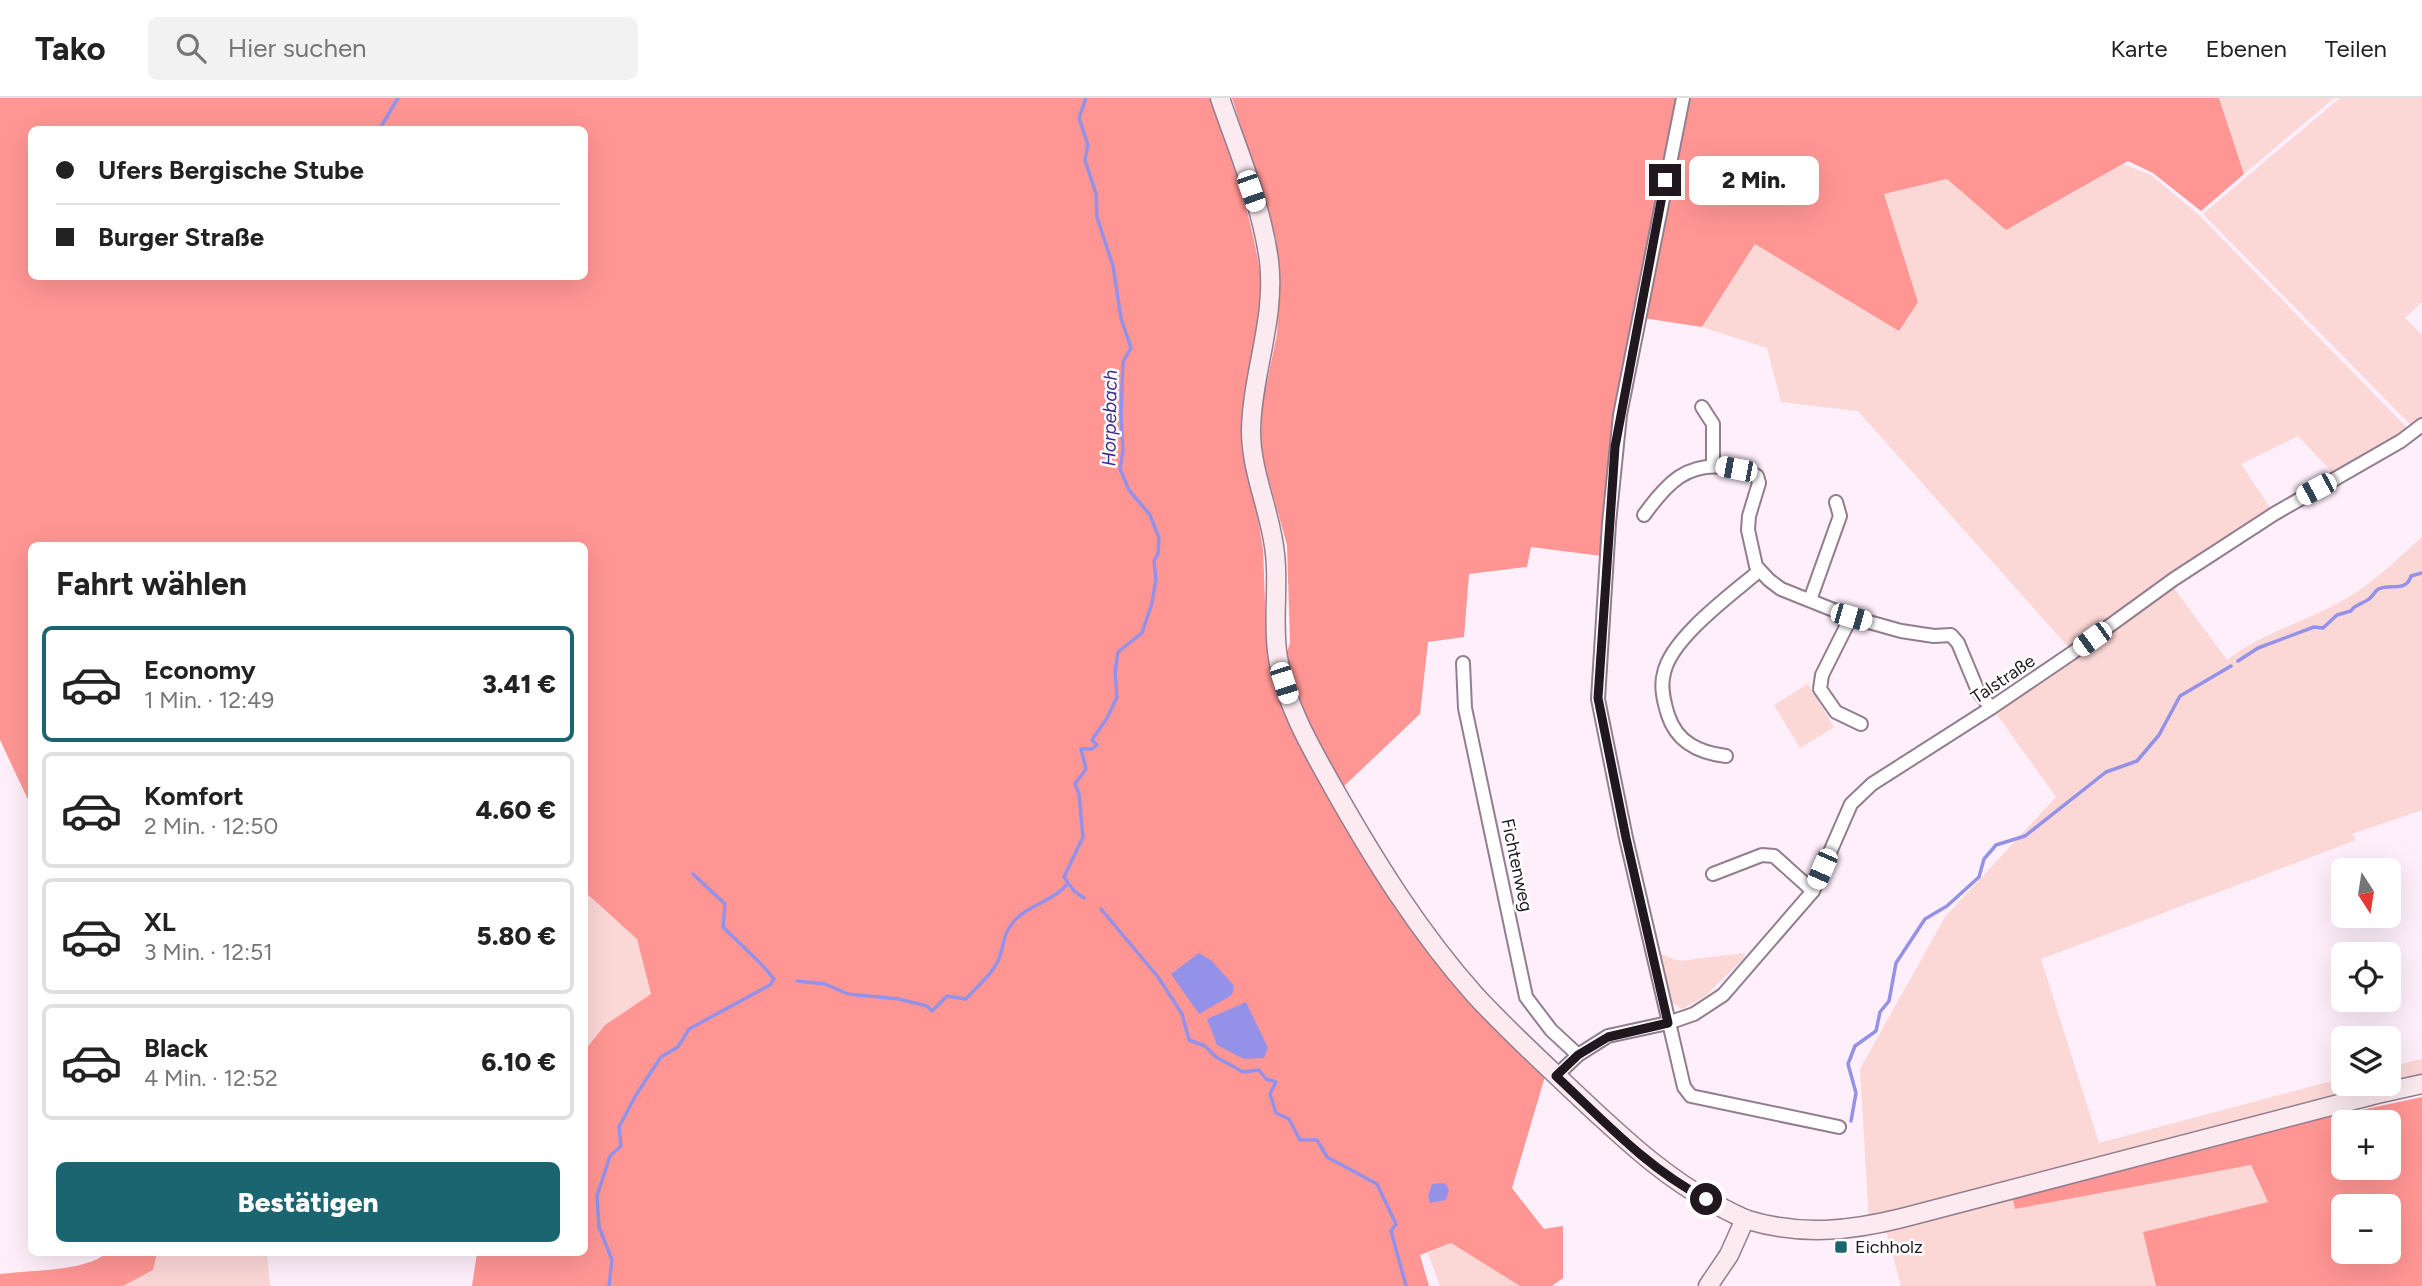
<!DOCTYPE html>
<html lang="de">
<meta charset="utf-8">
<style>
body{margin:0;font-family:Figtree,sans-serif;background:#f2f2f2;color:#222;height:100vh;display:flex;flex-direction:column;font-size:26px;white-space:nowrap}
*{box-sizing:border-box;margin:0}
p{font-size:23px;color:#767676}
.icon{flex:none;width:38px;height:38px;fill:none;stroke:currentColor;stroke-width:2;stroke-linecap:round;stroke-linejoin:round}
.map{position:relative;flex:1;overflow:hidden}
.panel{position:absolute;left:28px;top:444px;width:560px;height:714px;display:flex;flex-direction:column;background:#fff;border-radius:10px;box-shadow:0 7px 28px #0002}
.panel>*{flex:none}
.top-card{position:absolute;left:28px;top:28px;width:560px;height:154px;border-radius:10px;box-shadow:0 7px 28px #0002;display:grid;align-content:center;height:154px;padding:0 28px;background:#fff}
.needle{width:46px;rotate:168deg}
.controls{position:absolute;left:2331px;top:760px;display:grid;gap:14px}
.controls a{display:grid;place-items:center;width:70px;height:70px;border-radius:10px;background:#fff;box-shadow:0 7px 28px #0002;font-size:35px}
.end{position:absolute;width:32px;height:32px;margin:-16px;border:9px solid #20181e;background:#fff;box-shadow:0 0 0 4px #fff}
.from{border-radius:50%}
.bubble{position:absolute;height:49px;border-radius:10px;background:#fff;box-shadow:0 7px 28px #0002;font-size:23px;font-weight:800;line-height:49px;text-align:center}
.car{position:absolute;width:21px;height:42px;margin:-21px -10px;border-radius:9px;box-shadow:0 0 5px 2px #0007;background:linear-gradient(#fff 24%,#345 0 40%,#fff 0 76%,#345 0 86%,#fff 0)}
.top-card b{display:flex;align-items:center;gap:24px;height:66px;font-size:26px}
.top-card b+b{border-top:2px solid #e0e0e0}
.top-card i{width:18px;height:18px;background:#222}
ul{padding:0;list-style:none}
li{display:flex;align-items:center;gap:21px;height:116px;margin:0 14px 10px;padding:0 14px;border:4px solid #e0e0e0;border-radius:10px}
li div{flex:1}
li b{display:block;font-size:26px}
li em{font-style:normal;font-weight:800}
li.on{border-color:#1b6571}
li>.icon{width:63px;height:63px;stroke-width:1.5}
h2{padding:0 28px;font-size:32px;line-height:84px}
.cta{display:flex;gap:14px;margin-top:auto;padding:14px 28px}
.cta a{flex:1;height:80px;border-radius:10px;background:#1b6571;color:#fff;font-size:28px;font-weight:800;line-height:80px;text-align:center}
header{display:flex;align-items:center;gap:42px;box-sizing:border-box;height:98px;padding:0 35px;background:#fff;border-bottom:2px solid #e0e0e0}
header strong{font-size:33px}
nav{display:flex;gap:38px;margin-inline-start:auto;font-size:24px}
.search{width:490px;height:63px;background:#f2f2f2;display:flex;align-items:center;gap:18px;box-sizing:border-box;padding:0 24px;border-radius:10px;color:#767676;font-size:26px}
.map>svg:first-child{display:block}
.green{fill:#fbd7d6}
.forest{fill:#ff9694;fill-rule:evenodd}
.water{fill:#9491e9}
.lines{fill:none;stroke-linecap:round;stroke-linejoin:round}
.stream{stroke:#9491e9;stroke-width:3.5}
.street-casing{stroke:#937d8e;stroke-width:16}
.secondary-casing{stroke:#937d8e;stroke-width:21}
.street{stroke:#fff;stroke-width:12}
.secondary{stroke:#fbeaf0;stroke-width:18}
.route{stroke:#20181e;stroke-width:9}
.poi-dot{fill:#1b6571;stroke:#fff;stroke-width:2.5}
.labels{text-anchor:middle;stroke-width:5;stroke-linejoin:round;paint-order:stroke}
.street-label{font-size:18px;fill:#20181e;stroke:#fff}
.poi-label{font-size:18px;fill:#20181e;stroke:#fff;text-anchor:start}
.water-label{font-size:19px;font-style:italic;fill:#3d2b8f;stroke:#fff}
</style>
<header>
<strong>Tako</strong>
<div class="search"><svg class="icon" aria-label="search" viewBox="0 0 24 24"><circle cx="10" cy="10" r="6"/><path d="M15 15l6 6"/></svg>Hier suchen</div>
<nav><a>Karte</a><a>Ebenen</a><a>Teilen</a></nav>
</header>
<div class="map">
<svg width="2422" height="1188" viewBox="0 0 2422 1188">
<rect width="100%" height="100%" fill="#feeffb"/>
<!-- green -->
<g class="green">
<path d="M 2219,0 L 2334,0 L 2244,76 Z"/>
<path d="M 2340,0 L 2422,0 L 2422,204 L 2405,220 L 2422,237 L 2422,320 L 2413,329 L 2203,116 Z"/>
<path d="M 2123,66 L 2151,77 L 2199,117 L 2409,332 L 2333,375 L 2298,338 L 2241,366 L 2272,413 L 2164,478 L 2070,551 L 1858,313 L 1781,304 L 1767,250 L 1702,229 L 1755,146 L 1918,204 L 1884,96 L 1947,81 L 2006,132 Z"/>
<path d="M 2422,439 L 2422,712 L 2352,736 L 2356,742 L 2041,861 L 2099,1045 L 2343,980 L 2343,985 L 2389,985 L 2389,969 L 2422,961 L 2422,983 L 1869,1123 L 1860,971 L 1945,819 L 2056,699 L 1993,611 L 2173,489 L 2227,562 C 2261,535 2305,524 2342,503 C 2372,487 2397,461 2422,439 Z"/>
<path d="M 1808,586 L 1834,629 L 1800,650 L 1774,607 Z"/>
<path d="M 585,794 L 637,841 L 651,896 L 605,927 L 585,952 Z"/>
<path d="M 1745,855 L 1744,860 L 1704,899 L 1682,911 L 1673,905 L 1661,856 L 1679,863 Z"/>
<path d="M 2251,1067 L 2268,1104 L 2144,1134 L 2156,1188 L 1901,1188 L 1886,1132 L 2011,1095 L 2015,1111 Z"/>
<path d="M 1451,1145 L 1520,1188 L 1440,1188 L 1428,1155 Z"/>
<path d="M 157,1155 L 267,1155 L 270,1188 L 123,1188 L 153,1172 Z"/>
</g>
<!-- forest -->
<g class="forest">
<path d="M 0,0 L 1210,0 C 1233,61 1254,124 1262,189 L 1254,397 L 1263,451 L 1267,555 L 1286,613 L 1334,705 L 1397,812 L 1468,902 L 1546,975 L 1512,1090 L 1544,1131 L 1563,1128 L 1563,1180 L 1552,1188 L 1520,1188 L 1451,1145 L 1420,1157 L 1429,1188 L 472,1188 L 477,1155 L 584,1155 L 585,952 L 605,927 L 651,896 L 637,841 L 585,794 L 584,448 L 32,448 L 31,708 L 0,642 ZM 32,32 L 584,32 L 584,178 L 32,178 Z"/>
<path d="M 1232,0 L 1678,0 L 1610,347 L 1602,458 L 1531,449 L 1527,469 L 1469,476 L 1464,539 L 1428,544 L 1420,616 L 1342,690 L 1302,608 L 1286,558 L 1290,544 L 1287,447 L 1263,361 L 1261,337 L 1263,303 L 1277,236 L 1280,178 L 1276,140 Z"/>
<path d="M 1687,0 L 2219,0 L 2244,76 L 2201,113 L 2153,75 L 2128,63 L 2006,132 L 1947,81 L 1884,96 L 1918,204 L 1899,233 L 1755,146 L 1702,229 L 1643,220 Z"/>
<path d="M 2422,999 L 2422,1188 L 2156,1188 L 2143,1134 L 2268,1104 L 2251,1067 L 2015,1111 L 2011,1095 L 2282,1029 ZM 2343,1024 L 2389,1024 L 2389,1069 L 2343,1069 ZM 2343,1108 L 2389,1108 L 2389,1153 L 2343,1153 Z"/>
<path d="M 106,1155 L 157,1155 L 153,1172 L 123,1188 L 0,1188 L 0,1176 C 27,1172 86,1174 106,1155 Z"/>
</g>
<!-- water -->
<g class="water">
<path d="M 1199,855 L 1212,863 L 1234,888 L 1232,897 L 1199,916 L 1171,876 Z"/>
<path d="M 1246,904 L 1268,950 L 1264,960 L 1244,961 L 1217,947 L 1207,921 Z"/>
<path d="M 1445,1085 L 1449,1092 L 1446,1102 L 1430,1105 L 1428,1098 L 1432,1086 Z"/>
</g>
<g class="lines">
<!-- stream -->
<g class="stream">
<path d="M 379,32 L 398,0"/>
<path d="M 2238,563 L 2258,550 L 2314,529 L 2323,530 L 2337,517 L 2351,513 C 2355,506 2363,506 2369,501 C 2373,498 2374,495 2377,492 C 2388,484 2406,496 2411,478 L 2422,475"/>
<path d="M 1084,800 L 1074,793 L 1064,779 L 1083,739 L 1079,696 L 1075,686 L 1086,671 L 1081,651 L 1092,651 L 1097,647 L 1092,642 L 1107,620 L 1117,599 L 1115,574 L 1118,554 L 1142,535 L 1152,505 L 1156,481 L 1154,463 L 1158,456 L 1159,440 L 1150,417 L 1129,392 L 1120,371 L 1123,352 L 1121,318 L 1123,264 L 1131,250 L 1121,220 L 1113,168 L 1097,119 L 1096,96 L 1085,62 L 1088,47 L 1079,20 L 1086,0"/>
<path d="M 1101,811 L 1158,879 L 1182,916 L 1189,942 L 1205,948 L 1216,959 L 1243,974 L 1259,972 L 1266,981 L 1276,984 L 1270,996 L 1276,1015 L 1289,1021 L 1300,1042 L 1317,1042 L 1327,1059 L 1377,1086 L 1396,1126 L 1391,1133 L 1406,1188"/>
<path d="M 797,883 L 825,886 L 848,896 L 899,901 L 927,908 L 932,913 L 947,898 L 966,901 C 975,890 992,877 998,863 C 1004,851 1002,838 1011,827 C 1025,807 1054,804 1068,785"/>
<path d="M 1851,1023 L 1856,995 L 1848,966 L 1855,948 L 1876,933 L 1880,914 L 1889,903 L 1896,865 L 1925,821 L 1947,808 L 1979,779 L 1984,761 L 1996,747 L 2025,738 L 2106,674 L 2137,663 L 2159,637 L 2180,598 L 2231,568"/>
<path d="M 609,1188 L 612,1162 L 599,1129 L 597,1098 L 610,1058 L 621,1048 L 619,1029 L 636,997 L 661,959 L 678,949 L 689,931 L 770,887 L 774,881 L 763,868 L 723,829 L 725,806 L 693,776"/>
</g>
<defs>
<g id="street">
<path d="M 1683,0 L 1620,317 L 1609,425 L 1598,601 L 1626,740 L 1684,989 L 1691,998 L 1839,1029"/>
<path d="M 1702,309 L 1713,326 L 1713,368"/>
<path d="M 1644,417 C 1667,385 1688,362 1731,370 C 1740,372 1749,373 1757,378 L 1759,385 L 1749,418 L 1748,432 L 1756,468 L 1769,482 L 1781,491 L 1851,519 L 1901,533 L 1934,538 L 1951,537 L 1958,545 L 1978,593 L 1991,610"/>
<path d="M 1810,502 L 1840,418 L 1836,404"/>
<path d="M 1851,519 L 1822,577 L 1820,591 L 1836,614 L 1861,626"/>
<path d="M 1463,565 L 1465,610 L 1526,899 L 1551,932 L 1578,957"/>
<path d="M 1726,658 C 1700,655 1677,645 1668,617 C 1664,604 1660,589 1664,575 C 1671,540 1732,496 1759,473"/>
<path d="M 1713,776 L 1762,757 L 1774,758 L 1813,793"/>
<path d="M 1556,978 L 1578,957 L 1608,938 L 1668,925 L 1694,916 L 1723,897 L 1813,793 L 1851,706 L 1872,686 L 1991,610 L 2072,555 L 2174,481 L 2274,416 L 2401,343 L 2422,327"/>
</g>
<g id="secondary">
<path d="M 1220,0 C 1238,53 1262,108 1269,163 C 1276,221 1252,275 1251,333 C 1251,375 1271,414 1275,456 C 1279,491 1272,526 1278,560 C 1286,607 1310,648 1333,689 C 1374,762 1419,834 1475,897 C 1512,937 1553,974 1592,1011 C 1631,1047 1668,1081 1715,1106 C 1726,1112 1737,1118 1748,1122 C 1801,1138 1850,1133 1902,1120 L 2377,996 L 2422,986"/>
<path d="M 1708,1188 L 1729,1157 L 1745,1121"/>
</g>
</defs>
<!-- street casing -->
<use href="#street" class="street-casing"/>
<!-- secondary casing -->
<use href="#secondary" class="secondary-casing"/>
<!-- street -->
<use href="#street" class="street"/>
<!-- secondary -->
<use href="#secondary" class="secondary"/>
</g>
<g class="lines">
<!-- route -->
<path class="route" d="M 1665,82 L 1615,349 L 1598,600 L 1626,740 L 1668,925 L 1608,939 L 1578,957 L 1556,978 C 1603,1022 1648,1071 1706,1101"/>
</g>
<!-- markers -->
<rect class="poi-dot" x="1834" y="1142" width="14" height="14" rx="3.5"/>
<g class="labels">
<!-- street labels -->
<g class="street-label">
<text transform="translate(2003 581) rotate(-34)" y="6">Talstraße</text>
<text transform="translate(1517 767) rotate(78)" y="6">Fichtenweg</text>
</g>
<!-- poi labels -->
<g class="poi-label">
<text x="1855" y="1155">Eichholz</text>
</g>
<!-- water labels -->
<g class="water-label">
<text transform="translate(1109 320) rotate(-89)" y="7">Horpebach</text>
</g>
</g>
</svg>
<div class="controls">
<a><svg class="needle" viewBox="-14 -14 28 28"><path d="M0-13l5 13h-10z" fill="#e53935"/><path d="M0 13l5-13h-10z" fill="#767676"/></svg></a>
<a><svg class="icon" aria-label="locate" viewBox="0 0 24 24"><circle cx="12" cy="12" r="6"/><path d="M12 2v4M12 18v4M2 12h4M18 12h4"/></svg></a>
<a><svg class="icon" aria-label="layers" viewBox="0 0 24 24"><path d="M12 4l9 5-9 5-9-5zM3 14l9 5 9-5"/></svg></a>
<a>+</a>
<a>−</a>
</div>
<i class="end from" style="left:1706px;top:1101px"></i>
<i class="end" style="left:1665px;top:82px"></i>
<div class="bubble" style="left:1689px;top:58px;width:130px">2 Min.</div>
<i class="car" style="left:1251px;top:93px;rotate:161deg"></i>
<i class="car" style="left:1736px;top:371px;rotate:281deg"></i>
<i class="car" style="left:2316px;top:391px;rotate:242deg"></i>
<i class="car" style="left:1851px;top:519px;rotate:106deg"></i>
<i class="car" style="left:2092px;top:541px;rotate:234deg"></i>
<i class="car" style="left:1284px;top:585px;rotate:162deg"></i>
<i class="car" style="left:1822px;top:771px;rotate:204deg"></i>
<div class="top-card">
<b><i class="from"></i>Ufers Bergische Stube</b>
<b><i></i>Burger Straße</b>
</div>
<section class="panel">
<h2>Fahrt wählen</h2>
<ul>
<li class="on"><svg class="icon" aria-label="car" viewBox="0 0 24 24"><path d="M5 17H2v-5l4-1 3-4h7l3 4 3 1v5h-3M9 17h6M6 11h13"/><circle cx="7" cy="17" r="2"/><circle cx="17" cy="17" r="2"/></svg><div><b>Economy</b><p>1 Min. · 12:49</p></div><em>3.41 €</em></li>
<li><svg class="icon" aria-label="car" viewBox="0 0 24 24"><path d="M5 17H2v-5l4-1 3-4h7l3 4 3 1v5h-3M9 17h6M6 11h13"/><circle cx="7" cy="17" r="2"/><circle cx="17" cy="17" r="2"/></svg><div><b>Komfort</b><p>2 Min. · 12:50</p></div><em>4.60 €</em></li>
<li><svg class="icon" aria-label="car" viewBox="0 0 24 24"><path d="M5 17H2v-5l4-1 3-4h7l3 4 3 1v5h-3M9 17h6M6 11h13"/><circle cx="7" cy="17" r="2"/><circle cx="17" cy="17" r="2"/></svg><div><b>XL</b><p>3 Min. · 12:51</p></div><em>5.80 €</em></li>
<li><svg class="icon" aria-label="car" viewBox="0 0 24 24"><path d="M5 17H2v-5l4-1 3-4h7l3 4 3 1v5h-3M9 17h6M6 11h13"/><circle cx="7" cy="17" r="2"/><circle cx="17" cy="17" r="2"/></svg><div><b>Black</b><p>4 Min. · 12:52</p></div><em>6.10 €</em></li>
</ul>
<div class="cta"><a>Bestätigen</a></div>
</section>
</div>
